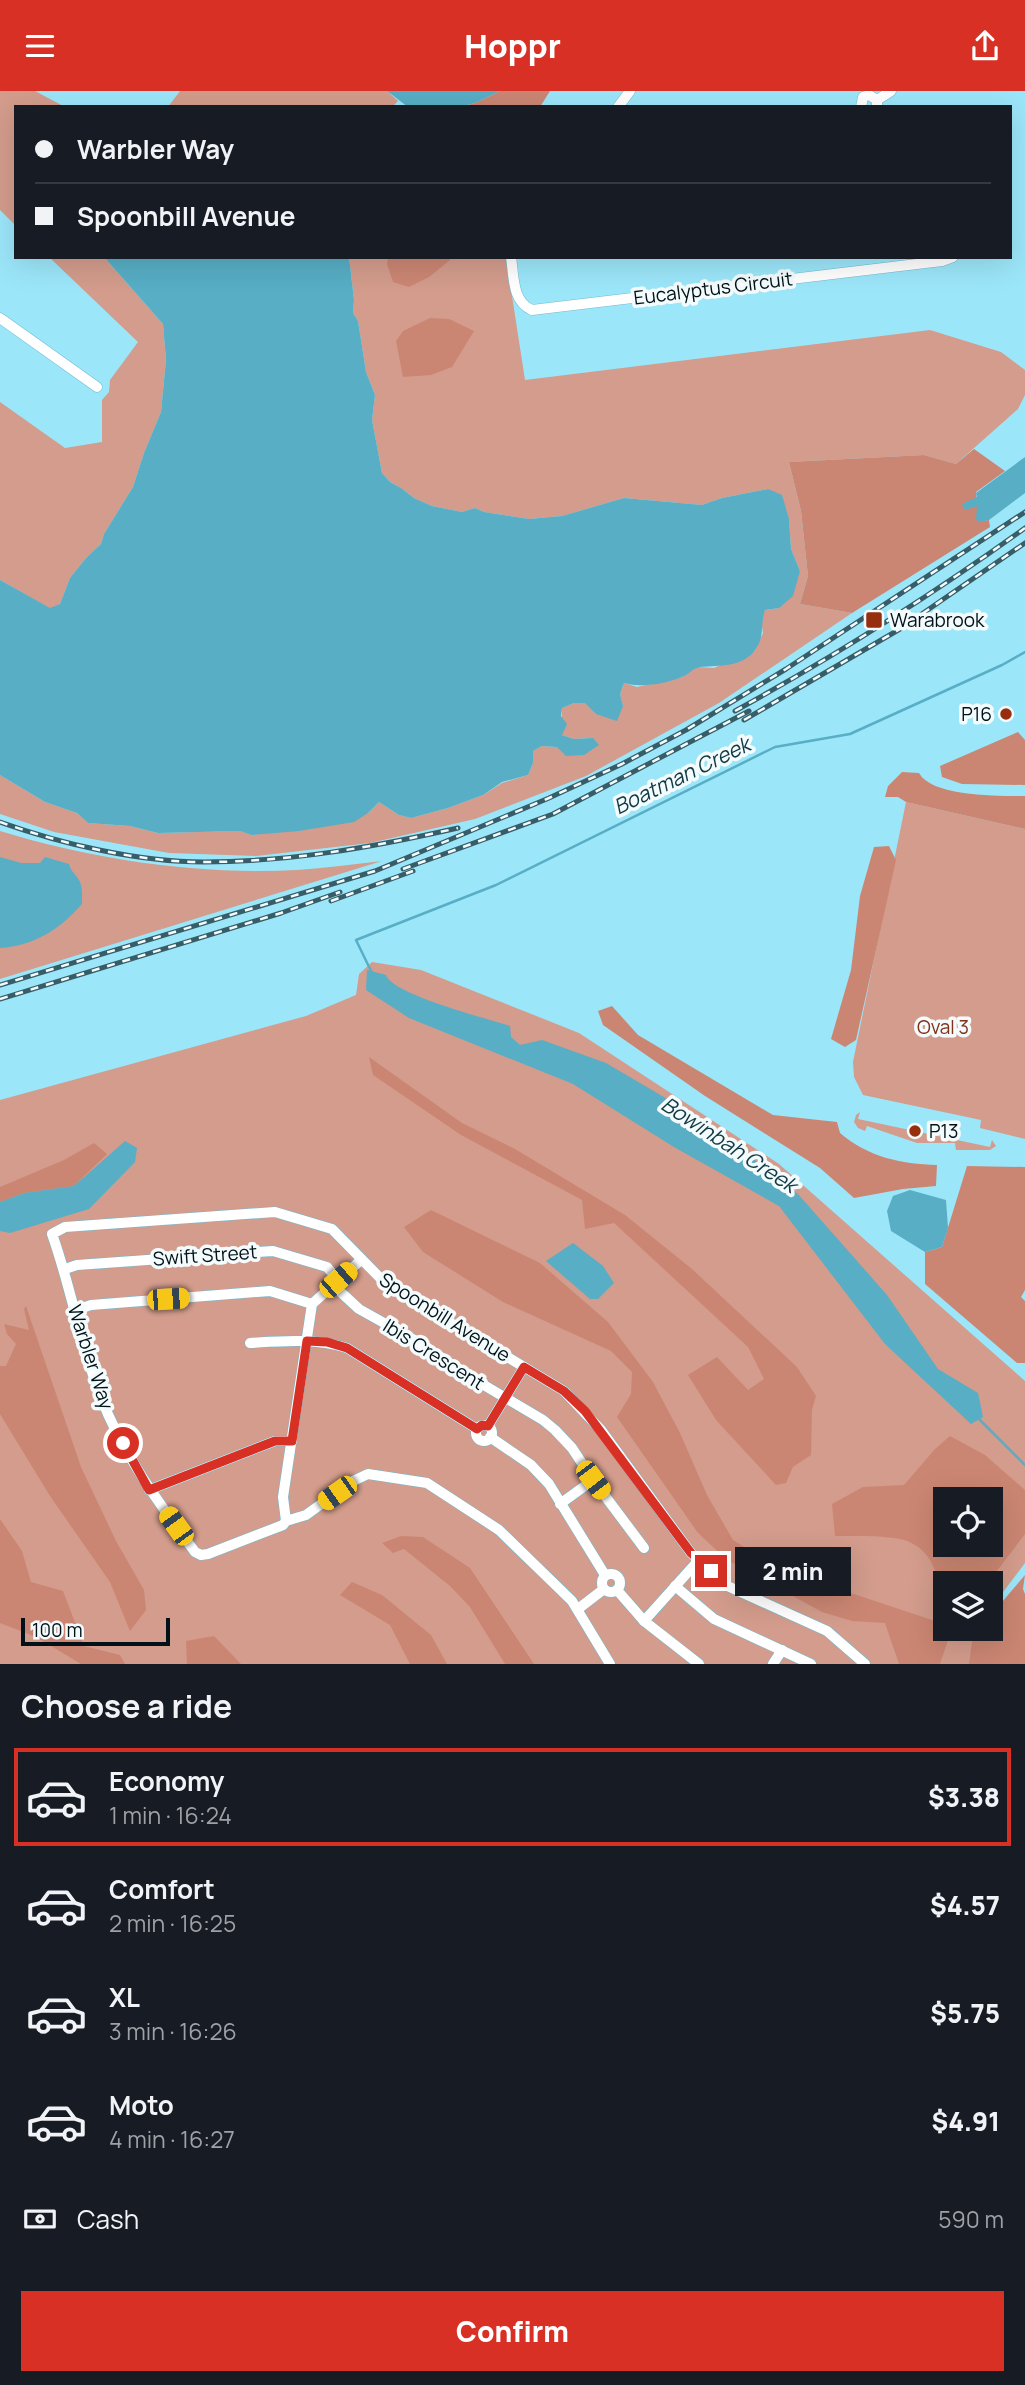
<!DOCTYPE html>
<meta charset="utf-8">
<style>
body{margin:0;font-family:Manrope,sans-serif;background:#20242c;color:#f1f3f6;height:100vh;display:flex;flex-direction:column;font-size:26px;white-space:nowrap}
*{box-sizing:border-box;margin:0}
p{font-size:23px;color:#9ea1a6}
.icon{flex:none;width:38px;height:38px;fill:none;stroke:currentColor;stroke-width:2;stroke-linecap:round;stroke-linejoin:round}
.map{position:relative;height:1573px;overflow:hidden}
.panel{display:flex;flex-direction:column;background:#171b24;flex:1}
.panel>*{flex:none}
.hud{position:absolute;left:14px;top:14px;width:998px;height:154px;border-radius:0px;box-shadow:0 7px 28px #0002;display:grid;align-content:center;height:154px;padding:0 21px;background:#171b24}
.tools{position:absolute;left:933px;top:1396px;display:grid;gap:14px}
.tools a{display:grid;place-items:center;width:70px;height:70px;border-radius:0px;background:#171b24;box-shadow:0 7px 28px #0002;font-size:35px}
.scale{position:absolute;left:21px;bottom:18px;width:149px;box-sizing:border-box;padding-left:7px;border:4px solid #001218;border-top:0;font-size:19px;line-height:24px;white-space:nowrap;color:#001218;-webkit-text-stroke:5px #f4fbfd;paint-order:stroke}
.end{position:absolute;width:32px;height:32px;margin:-16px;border:9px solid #d93025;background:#fff;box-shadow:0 0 0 4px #fff}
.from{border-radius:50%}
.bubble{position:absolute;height:49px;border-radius:0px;background:#171b24;box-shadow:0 7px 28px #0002;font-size:23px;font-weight:800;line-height:49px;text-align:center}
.car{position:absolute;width:21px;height:42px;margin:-21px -10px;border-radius:9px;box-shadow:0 0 5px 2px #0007;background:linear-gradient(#f5c518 24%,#345 0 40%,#f5c518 0 76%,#345 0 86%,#f5c518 0)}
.hud b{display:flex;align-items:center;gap:24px;height:66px;font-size:26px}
.hud b+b{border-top:2px solid #363941}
.hud i{width:18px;height:18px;background:#f1f3f6}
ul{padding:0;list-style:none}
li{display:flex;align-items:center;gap:21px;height:98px;margin:0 14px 10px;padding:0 7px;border:4px solid transparent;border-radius:0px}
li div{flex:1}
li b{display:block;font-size:26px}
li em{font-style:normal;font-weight:800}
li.on{border-color:#d93025}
li>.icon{width:63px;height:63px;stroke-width:1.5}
h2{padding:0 21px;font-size:32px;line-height:84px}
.pay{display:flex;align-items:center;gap:18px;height:77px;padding:0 21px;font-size:26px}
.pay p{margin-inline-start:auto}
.action{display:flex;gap:14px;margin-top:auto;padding:14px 21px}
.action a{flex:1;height:80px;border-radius:0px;background:#d93025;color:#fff;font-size:28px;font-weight:800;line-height:80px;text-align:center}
header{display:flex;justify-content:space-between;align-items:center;height:91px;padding:0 21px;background:#d93025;color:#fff;font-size:32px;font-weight:800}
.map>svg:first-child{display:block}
.green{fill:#d39c8c;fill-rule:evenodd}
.forest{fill:#cb8673;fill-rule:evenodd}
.water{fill:#57aec5}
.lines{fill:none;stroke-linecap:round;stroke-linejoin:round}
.stream{stroke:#57aec5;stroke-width:2.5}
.minor-casing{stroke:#72bbcf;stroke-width:11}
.minor{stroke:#fff;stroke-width:10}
.rail-casing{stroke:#375d68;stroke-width:5}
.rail{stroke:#f4fbfd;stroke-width:2.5;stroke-dasharray:8;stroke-linecap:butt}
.route{stroke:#d93025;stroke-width:9}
.poi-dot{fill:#962f0d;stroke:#f4fbfd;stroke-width:2.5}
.labels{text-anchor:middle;stroke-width:7;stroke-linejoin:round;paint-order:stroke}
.street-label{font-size:19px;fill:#001218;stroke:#f4fbfd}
.poi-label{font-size:19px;fill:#001218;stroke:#f4fbfd;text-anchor:start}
.park-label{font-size:19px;fill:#833118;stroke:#f4fbfd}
.water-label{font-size:21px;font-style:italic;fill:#113a44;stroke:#f4fbfd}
</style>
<header><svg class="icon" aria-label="menu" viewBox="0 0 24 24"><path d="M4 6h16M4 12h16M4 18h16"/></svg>Hoppr<svg class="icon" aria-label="share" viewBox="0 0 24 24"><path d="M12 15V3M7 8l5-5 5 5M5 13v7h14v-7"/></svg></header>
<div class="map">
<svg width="1025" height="1573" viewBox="0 0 1025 1573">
<rect width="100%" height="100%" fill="#9ce6fa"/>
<!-- green -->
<g class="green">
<path d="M 0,0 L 35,0 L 65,16 L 16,16 L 16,135 L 0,119 Z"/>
<path d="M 180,0 L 387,0 L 398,10 L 392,16 L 168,16 Z"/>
<path d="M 49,166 L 104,166 L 163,233 L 166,269 L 161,321 L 144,362 L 133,396 L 104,443 L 101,453 L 86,467 L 70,487 L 60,513 L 51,518 L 0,489 L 0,311 L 65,357 L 102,351 L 102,309 L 109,301 L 110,289 L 138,251 Z"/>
<path d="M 349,166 L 506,166 L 525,289 L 930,239 L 1001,261 L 1025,279 L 1025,304 L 1018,318 L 956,373 L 924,364 L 789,371 L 801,420 L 808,485 L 800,513 L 852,522 L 719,612 L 586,685 L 475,728 L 370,752 L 256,765 L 169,762 L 54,741 L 0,723 L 0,684 L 45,711 L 77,722 L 88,732 L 130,735 L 158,742 L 240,740 L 253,744 L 368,722 L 379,711 L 399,724 L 411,727 L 448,717 L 483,704 L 502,692 L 528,684 L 533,672 L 533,660 L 542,655 L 557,656 L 593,647 L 574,648 L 562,644 L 562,617 L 574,612 L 586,612 L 596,623 L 623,615 L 620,603 L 624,592 L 637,596 L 682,586 L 697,576 L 714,577 L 755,559 L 763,542 L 761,529 L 765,519 L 779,517 L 800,480 L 791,458 L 789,428 L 768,398 L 722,407 L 702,414 L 624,407 L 562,425 L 529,428 L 484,421 L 475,417 L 462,421 L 432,415 L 414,407 L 401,397 L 390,391 L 382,382 L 372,329 L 375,304 L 366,281 L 358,230 L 353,222 L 354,209 Z"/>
<path d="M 906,711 L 1025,738 L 1025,1048 L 980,1037 L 981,1029 L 863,1004 L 854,986 L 853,971 Z"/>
<path d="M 0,740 C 95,769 197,784 297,779 C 325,777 354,773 382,770 L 0,888 Z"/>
<path d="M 372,871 L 421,879 L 579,942 L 779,1073 L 1025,1290 L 1025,1472 L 991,1517 L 990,1493 L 945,1493 L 945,1538 L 977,1538 L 973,1573 L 0,1573 L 0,1009 L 306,925 L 356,904 L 359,883 ZM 945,1409 L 990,1409 L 990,1454 L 945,1454 Z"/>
<path d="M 860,1021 L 858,1028 L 990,1056 L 992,1049 L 996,1055 L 990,1059 L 956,1059 L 955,1052 L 917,1052 L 867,1035 L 865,1040 L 858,1037 L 854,1031 L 856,1024 Z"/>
</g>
<!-- forest -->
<g class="forest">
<path d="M 500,0 L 550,0 L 540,16 L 460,16 L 475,12 Z"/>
<path d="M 388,166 L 448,166 L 450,169 L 429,186 L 409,196 L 393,191 L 387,173 Z"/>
<path d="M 430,227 L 449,228 L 474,240 L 452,276 L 431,284 L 403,286 L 396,250 L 403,240 Z"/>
<path d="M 974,358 L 1005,380 L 976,401 L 979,430 L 989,429 L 990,436 L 852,522 L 800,513 L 808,485 L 801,420 L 789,371 L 924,364 L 956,373 Z"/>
<path d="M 1018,641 L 1025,649 L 1025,694 L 962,693 L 942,686 L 940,675 Z"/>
<path d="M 902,681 L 919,682 C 932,706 1000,705 1025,705 L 1025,738 L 906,711 L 898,706 L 885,706 L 888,695 Z"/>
<path d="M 889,755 L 896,769 L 856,949 L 845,956 L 831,948 L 851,879 L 860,805 L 874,756 Z"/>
<path d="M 612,915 L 638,944 L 773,1024 L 837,1031 L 840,1042 C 868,1066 901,1073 937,1074 L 936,1095 L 903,1098 L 854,1107 L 820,1077 L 705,1005 L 603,934 L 598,920 Z"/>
<path d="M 369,966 L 462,1032 L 515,1058 L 625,1124 L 692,1178 L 797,1276 L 816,1305 L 812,1319 L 811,1364 L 793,1376 L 786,1392 L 776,1394 L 716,1329 L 688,1284 L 717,1266 L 748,1299 L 764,1288 L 748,1256 L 614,1132 L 585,1138 L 582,1109 L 461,1044 L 373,984 Z"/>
<path d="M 94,1052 L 107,1063 L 74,1095 L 24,1102 L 0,1111 L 0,1096 L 64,1069 Z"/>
<path d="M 967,1075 L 1025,1076 L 1025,1199 L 1021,1206 L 1025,1210 L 1025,1272 L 1017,1272 L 925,1193 L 925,1161 L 942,1156 Z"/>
<path d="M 431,1119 L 540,1172 L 608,1231 L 653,1291 L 680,1342 L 707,1404 L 733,1449 L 787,1483 L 833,1500 L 851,1502 L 935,1530 L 950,1543 L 940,1573 L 899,1573 L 885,1532 L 852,1530 L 822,1521 L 726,1468 L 698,1442 L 617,1326 L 631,1303 L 632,1281 L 611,1260 L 503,1211 L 423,1161 L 404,1136 Z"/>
<path d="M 26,1215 L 81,1376 L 116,1450 L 144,1499 L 146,1519 L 130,1540 L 110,1491 L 50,1405 L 0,1323 L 0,1275 L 6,1275 L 16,1253 L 7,1243 L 4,1233 L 29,1239 L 24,1218 Z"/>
<path d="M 950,1345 L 985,1364 L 1025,1399 L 1025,1443 L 987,1493 L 945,1493 L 945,1526 L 940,1530 C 942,1500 939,1462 907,1450 C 892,1444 853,1445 835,1445 L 832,1413 L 863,1396 L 904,1394 L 935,1358 ZM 945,1409 L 990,1409 L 990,1454 L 945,1454 Z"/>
<path d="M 0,1428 L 22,1460 L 31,1491 L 63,1500 L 84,1555 L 120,1564 L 125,1573 L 81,1573 L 36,1546 L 0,1532 Z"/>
<path d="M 401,1445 L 423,1446 L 470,1477 L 534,1573 L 505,1573 L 470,1516 L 450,1495 L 404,1458 L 393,1462 L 382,1452 Z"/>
<path d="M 1025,1484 L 1023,1498 L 1025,1503 L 1025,1573 L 969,1573 L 973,1544 L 978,1538 L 990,1538 L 991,1524 Z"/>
<path d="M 352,1491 L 382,1504 L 431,1544 L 447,1573 L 410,1573 L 390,1534 L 340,1504 Z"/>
<path d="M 214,1545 L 241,1573 L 187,1573 L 186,1550 Z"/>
</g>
<!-- water -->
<g class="water">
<path d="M 387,0 L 500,0 L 475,12 L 460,16 L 408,16 Z"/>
<path d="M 104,166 L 349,166 L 354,209 L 353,222 L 358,230 L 366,281 L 375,304 L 372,329 L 382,382 L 390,391 L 401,397 L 414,407 L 432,415 L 462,421 L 475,417 L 484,421 L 529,428 L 562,425 L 624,407 L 702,414 L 722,407 L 768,398 L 782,404 L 789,428 L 791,458 L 800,480 L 793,505 L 779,517 L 765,519 C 760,533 765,547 755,559 C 742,577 719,574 700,576 C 693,577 688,584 682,586 C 664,593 641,597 624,592 L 620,603 L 623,615 L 617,630 L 596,623 L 585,612 L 574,612 L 562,617 L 561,625 L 567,633 L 562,644 L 574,648 L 593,647 L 599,654 L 584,664 L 566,665 L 557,656 L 542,655 L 533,660 L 533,672 L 528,684 L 502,691 L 483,704 L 448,717 L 411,727 L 399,724 L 379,711 L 368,722 L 354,731 L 299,740 L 252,744 L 240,740 L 158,742 L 130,735 L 88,732 L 77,722 L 45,711 L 0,684 L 0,489 L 50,517 L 60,513 L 70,487 L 86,467 L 101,453 L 104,443 L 133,396 L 144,362 L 161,321 L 166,269 L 163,233 Z"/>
<path d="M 1025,366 L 1025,402 L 989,429 L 979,431 L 976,428 L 977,415 L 965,419 L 962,413 L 977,406 L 976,402 Z"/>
<path d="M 0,766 L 21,772 L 40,772 L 45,766 L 69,773 C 71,781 75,782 79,789 C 83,796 82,805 82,813 C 60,838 34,855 0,857 Z"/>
<path d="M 367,879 L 386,884 C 393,904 486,927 510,935 L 511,946 L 520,954 L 542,949 L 606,972 L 708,1032 L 798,1103 L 887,1204 L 938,1278 L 978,1302 L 983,1326 L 971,1333 L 885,1253 L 779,1115 L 674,1056 L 573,993 L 409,927 L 366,899 Z"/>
<path d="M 125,1050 L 137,1057 L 135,1071 L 89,1118 L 10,1142 L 0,1140 L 0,1111 L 24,1102 L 74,1095 Z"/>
<path d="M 910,1099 L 946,1109 L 948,1137 L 942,1156 L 925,1161 L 891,1140 L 887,1120 L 893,1105 Z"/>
<path d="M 573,1152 L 603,1175 L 614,1192 L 598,1208 L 590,1208 L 546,1170 Z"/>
</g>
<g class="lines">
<!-- stream -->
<g class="stream">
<path d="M 372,882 L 356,849 L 496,794 L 775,656 L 850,643 L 1002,574 L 1025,561"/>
<path d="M 978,1327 L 1025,1374"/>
</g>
<defs>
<g id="minor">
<path d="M 877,9 L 891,0"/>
<path d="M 618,16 L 630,0"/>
<path d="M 861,16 L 863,6 L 869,4 L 877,9 L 877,16"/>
<path d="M 511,166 C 514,185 512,211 532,219 L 942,170 L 953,166"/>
<path d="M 0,227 L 97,296"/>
<path d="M 65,1178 L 77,1174 L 273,1160 L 327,1176 L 338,1189"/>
<path d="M 333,1194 L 359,1218 L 418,1251 L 472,1287 L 543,1329 L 555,1339 L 572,1357 L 593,1389 L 644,1457"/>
<path d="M 76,1219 L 91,1214 L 270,1200 L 312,1213"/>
<path d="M 250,1252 C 283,1250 315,1247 347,1257 L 477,1338"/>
<circle cx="484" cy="1342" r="8"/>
<path d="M 488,1335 L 524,1276"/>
<path d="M 490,1346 L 531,1374 L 549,1393 L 605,1484"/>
<path d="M 149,1399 L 275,1350 L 292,1350"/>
<path d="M 560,1413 L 593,1389"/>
<path d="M 286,1430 L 283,1406 L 312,1213 L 361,1169"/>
<circle cx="611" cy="1492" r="9"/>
<path d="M 675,1495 L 714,1528 L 811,1573"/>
<path d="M 617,1499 L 644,1530 L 699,1573"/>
<path d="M 578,1518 L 604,1498"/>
<path d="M 644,1530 L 698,1470"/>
<path d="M 610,1573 L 572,1510 L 499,1439 L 427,1392 L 368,1383 L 353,1390 L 306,1424 L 286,1430 L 283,1434 L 208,1463 L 201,1464 L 195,1461 C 158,1411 122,1362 100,1304 C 80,1252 71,1196 52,1143 L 65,1136 L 275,1121 L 332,1138 L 386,1193 L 564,1300 L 601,1339 L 691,1462 L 723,1493 L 827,1540 L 865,1573"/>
<path d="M 773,1573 L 782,1559"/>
</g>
</defs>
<!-- minor casing -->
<use href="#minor" class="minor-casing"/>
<!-- minor -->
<use href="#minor" class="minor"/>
<defs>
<g id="rail">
<path d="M 735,620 C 835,565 932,504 1025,437"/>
<path d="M 744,629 L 900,538 L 1025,452"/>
<path d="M 0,731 C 62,753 138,771 204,771 C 290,771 374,756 458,737"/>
<path d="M 403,778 L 553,723 L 749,620"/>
<path d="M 331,810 L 413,780"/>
<path d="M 0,894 L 375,780 L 549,707 L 622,673 L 686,639 L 786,578 L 1025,421"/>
<path d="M 0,908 L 281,822 L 340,801"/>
</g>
</defs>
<!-- rail casing -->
<use href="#rail" class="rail-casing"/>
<!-- rail -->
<use href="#rail" class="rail"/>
</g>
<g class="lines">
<!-- route -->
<path class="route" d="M 123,1352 L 149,1399 L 275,1350 L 292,1350 L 307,1250 L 327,1251 L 347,1257 L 477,1338 L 482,1334 L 488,1335 L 524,1276 L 564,1300 L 585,1320 L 691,1462 L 711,1480"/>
</g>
<!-- markers -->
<g class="poi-dot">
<rect x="865" y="520" width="18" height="18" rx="3.5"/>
<circle cx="1006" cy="623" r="7"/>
<circle cx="915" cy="1040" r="7"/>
</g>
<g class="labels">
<!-- street labels -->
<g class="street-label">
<text transform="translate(713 197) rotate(-7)" y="7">Eucalyptus Circuit</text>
<text transform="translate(205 1164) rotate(-4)" y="7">Swift Street</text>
<text transform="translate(445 1226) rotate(32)" y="7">Spoonbill Avenue</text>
<text transform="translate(434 1263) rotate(32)" y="7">Ibis Crescent</text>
<text transform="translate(91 1266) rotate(72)" y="7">Warbler Way</text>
</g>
<!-- poi labels -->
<g class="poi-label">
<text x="890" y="536">Warabrook</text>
<text x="992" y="630" text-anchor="end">P16</text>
<text x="929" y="1047">P13</text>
</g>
<!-- park labels -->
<g class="park-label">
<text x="943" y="943">Oval 3</text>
</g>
<!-- water labels -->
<g class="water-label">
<text transform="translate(682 685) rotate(-26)" y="7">Boatman Creek</text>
<text transform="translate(729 1054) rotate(33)" y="7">Bowinbah Creek</text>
</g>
</g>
</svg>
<div class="tools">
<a><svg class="icon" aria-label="locate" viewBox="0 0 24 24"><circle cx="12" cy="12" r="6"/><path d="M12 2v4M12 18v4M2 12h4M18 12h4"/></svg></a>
<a><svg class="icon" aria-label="layers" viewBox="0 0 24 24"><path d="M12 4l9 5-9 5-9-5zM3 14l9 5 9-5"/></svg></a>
</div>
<div class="scale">100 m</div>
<i class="end from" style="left:123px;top:1352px"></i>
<i class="end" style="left:711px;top:1480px"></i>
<div class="bubble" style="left:735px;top:1456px;width:116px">2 min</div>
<i class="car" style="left:338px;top:1189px;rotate:49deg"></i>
<i class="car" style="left:168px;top:1208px;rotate:86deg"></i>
<i class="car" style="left:593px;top:1389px;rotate:143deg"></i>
<i class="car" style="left:337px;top:1402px;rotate:235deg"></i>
<i class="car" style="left:176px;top:1435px;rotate:324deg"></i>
<div class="hud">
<b><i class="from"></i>Warbler Way</b>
<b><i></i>Spoonbill Avenue</b>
</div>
</div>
<section class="panel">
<h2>Choose a ride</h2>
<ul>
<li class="on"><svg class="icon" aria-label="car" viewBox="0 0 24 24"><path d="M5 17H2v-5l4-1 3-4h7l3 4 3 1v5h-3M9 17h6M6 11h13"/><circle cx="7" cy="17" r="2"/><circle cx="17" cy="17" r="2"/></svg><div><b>Economy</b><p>1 min · 16:24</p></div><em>$3.38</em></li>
<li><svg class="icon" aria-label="car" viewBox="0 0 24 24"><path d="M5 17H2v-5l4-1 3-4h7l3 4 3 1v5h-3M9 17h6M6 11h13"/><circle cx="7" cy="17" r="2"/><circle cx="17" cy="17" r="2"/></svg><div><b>Comfort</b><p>2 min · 16:25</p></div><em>$4.57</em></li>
<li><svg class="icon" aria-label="car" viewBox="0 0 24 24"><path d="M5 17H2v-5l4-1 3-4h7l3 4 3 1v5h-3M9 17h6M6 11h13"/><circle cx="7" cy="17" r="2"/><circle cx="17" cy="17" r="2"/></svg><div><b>XL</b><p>3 min · 16:26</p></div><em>$5.75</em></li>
<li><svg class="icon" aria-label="car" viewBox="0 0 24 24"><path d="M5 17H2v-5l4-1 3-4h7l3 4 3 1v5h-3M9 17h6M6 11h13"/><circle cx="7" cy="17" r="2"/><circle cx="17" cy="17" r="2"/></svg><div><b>Moto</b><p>4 min · 16:27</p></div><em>$4.91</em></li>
</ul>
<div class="pay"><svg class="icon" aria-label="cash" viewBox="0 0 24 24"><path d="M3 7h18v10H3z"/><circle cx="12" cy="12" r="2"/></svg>Cash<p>590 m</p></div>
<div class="action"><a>Confirm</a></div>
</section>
